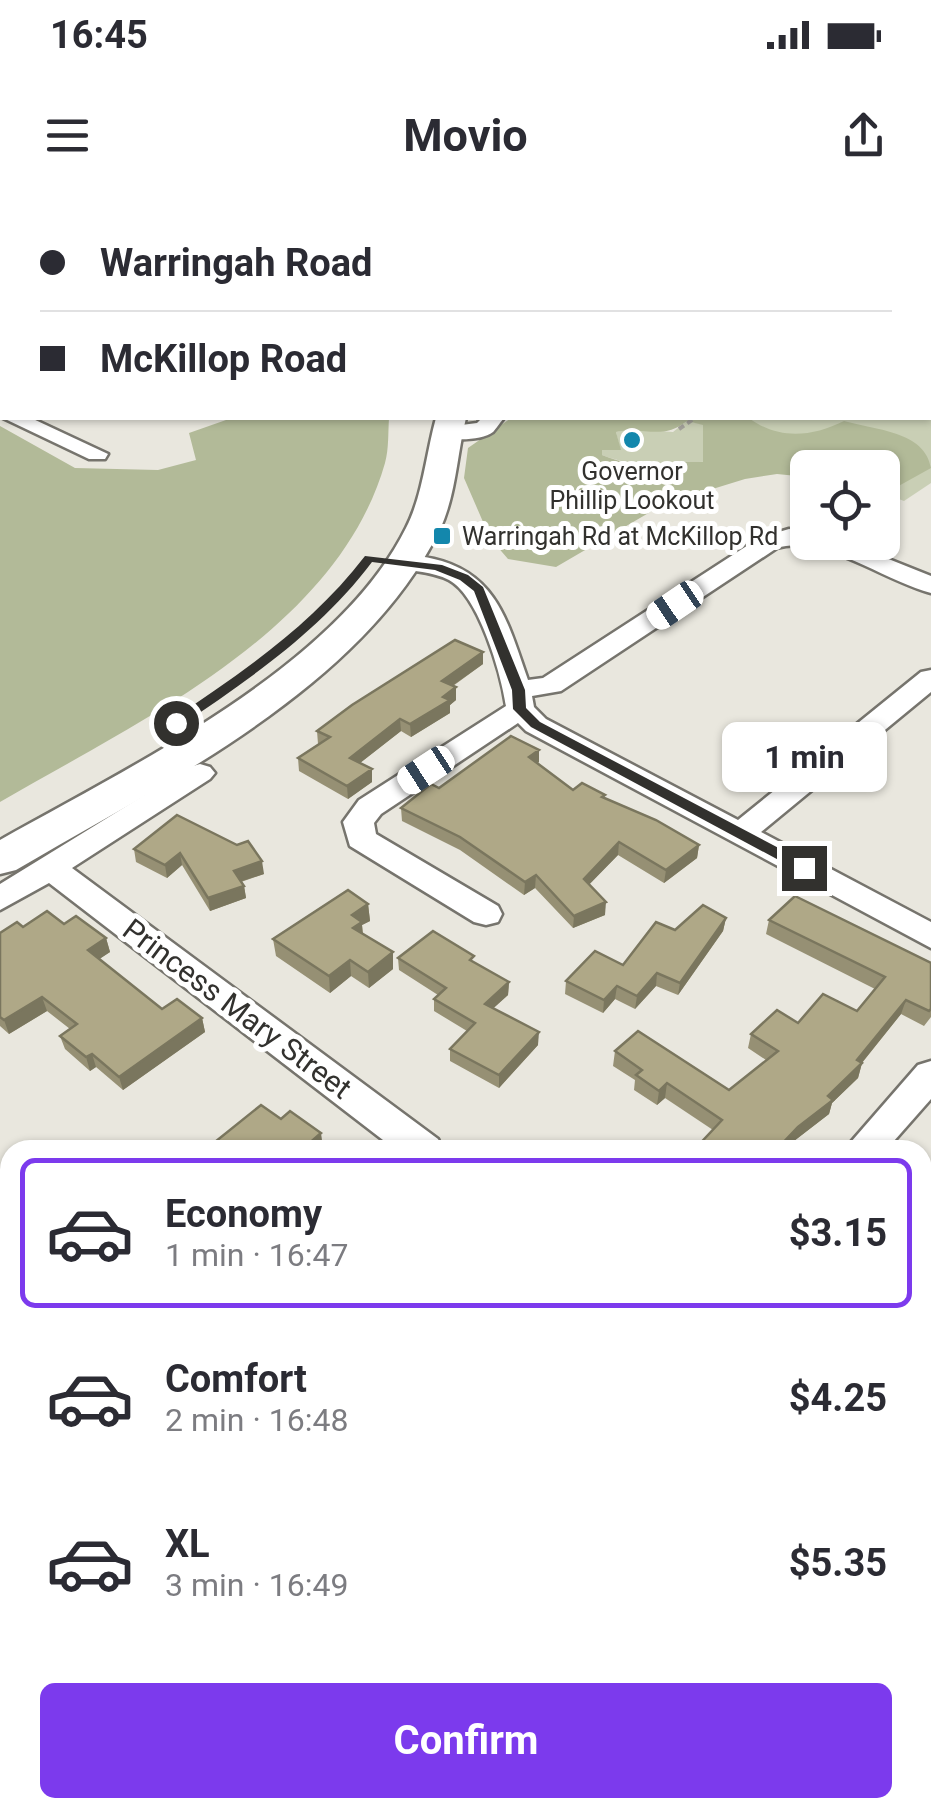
<!DOCTYPE html>
<meta charset="utf-8">
<style>
body{margin:0;font-family:Roboto,sans-serif;background:#f2f2f3;color:#2b2b33;height:100vh;display:flex;flex-direction:column;font-size:38px;white-space:nowrap}
*{box-sizing:border-box;margin:0}
p{font-size:32px;color:#7c7c81}
.icon{flex:none;width:55px;height:55px;fill:none;stroke:currentColor;stroke-width:2;stroke-linecap:round;stroke-linejoin:round}
.map{position:relative;flex:1;overflow:hidden}
.side{position:absolute;left:0px;top:940px;width:932px;height:678px;display:flex;flex-direction:column;background:#fff;border-radius:30px 30px 0 0;box-shadow:0 2px 8px #0004}
.side>*{flex:none}
.guide{position:absolute;left:0px;top:0px;width:932px;height:220px;box-shadow:0 2px 8px #0004;display:grid;align-content:center;height:220px;padding:0 40px;background:#fff}
.fabs{position:absolute;left:790px;top:250px;display:grid;gap:20px}
.fabs a{display:grid;place-items:center;width:110px;height:110px;border-radius:15px;background:#fff;box-shadow:0 2px 8px #0004;font-size:50px}
.end{position:absolute;width:45px;height:45px;margin:-22px;border:12px solid #32312e;background:#fff;box-shadow:0 0 0 5px #fff}
.from{border-radius:50%}
.bubble{position:absolute;height:70px;border-radius:15px;background:#fff;box-shadow:0 2px 8px #0004;font-size:32px;font-weight:700;line-height:70px;text-align:center}
.car{position:absolute;width:30px;height:60px;margin:-30px -15px;border-radius:12px;box-shadow:0 0 8px 2px #0007;background:linear-gradient(#fff 24%,#345 0 40%,#fff 0 76%,#345 0 86%,#fff 0)}
.guide b{display:flex;align-items:center;gap:35px;height:95px;font-size:38px}
.guide b+b{border-top:2px solid #e1e1e2}
.guide i{width:25px;height:25px;background:#2b2b33}
ul{padding:18px 0 0;list-style:none}
li{display:flex;align-items:center;gap:30px;height:150px;margin:0 20px 15px;padding:0 20px;border:5px solid transparent;border-radius:15px}
li div{flex:1}
li b{display:block;font-size:38px}
li em{font-style:normal;font-weight:700}
li.selected{border-color:#7c3aed}
li>.icon{width:90px;height:90px;stroke-width:1.5}
.action{display:flex;gap:20px;margin-top:auto;padding:20px 40px}
.action a{flex:1;height:115px;border-radius:15px;background:#7c3aed;color:#fff;font-size:40px;font-weight:700;line-height:115px;text-align:center}
.status{display:flex;justify-content:space-between;align-items:center;height:70px;padding:0 50px;background:#fff;direction:ltr}
.status svg{height:28px;fill:currentColor}
header{display:flex;justify-content:space-between;align-items:center;height:130px;padding:0 40px;background:#fff;font-size:45px;font-weight:700}
.map>svg:first-child{display:block}
.green{fill:#c9cfb5}
.forest{fill:#b2ba98;fill-rule:evenodd}
.lines{fill:none;stroke-linecap:round;stroke-linejoin:round}
.minor-casing{stroke:#76746d;stroke-width:5}
.major-casing{stroke:#76746d;stroke-width:6}
.highway-casing{stroke:#76746d;stroke-width:5}
.path{stroke:#a2a099;stroke-width:4;stroke-dasharray:6 4;stroke-linecap:butt}
.minor{fill:#fff;fill-rule:evenodd}
.major{fill:#fff;fill-rule:evenodd}
.highway{fill:#fff;fill-rule:evenodd}
.wall{fill:#969074}
.shaded-wall{fill:#7a765e}
.building{fill:#afa887;stroke:#7a765e;stroke-width:2.5}
.route{fill:#32312e}
.poi-dot{fill:#1387ac;stroke:#fff;stroke-width:4}
.labels{text-anchor:middle;stroke-width:10;stroke-linejoin:round;paint-order:stroke}
.far-poi-label{font-size:25px;fill:#32312e;stroke:#fff}
.street-label{font-size:30px;fill:#32312e;stroke:#fff}
</style>
<div class="status"><b>16:45</b><svg viewBox="0 0 49 12"><path d="M0 12V9h3v3zM5 12V6h3v6zM10 12V3h3v9zM15 12V0h3v12zM26 1h20v11H26zM47 4h2v5h-2z"/></svg></div>
<header><svg class="icon" aria-label="menu" viewBox="0 0 24 24"><path d="M4 6h16M4 12h16M4 18h16"/></svg>Movio<svg class="icon" aria-label="share" viewBox="0 0 24 24"><path d="M12 15V3M7 8l5-5 5 5M5 13v7h14v-7"/></svg></header>
<div class="map">
<svg width="931" height="1616" viewBox="0 0 931 1616">
<rect width="100%" height="100%" fill="#e9e7de"/>
<!-- green -->
<g class="green">
<path d="M 931,51 L 931,283 L 904,301 L 883,293 L 882,268 L 712,218 L 930,218 Z"/>
<path d="M 687,221 L 703,224 L 704,262 C 662,260 644,271 602,255 L 601,250 L 620,249 L 616,232 L 630,229 L 673,232 Z"/>
</g>
<!-- forest -->
<g class="forest">
<path d="M 247,218 L 389,218 C 388,232 389,249 385,263 C 337,431 139,521 0,602 L 0,226 L 75,268 L 158,270 L 196,260 L 189,233 L 226,220 Z"/>
<path d="M 511,218 L 749,218 C 778,240 812,237 844,221 C 875,230 925,231 931,268 L 895,288 L 883,286 L 882,268 L 808,268 L 807,277 L 777,274 L 745,279 L 664,304 L 556,367 L 508,359 L 490,338 L 464,278 L 468,248 ZM 687,221 L 703,225 L 703,262 C 662,260 644,272 602,255 L 602,250 L 621,250 L 616,232 C 645,226 662,241 687,221 Z"/>
</g>
<g class="lines">
<defs>
<g id="minor">
<path d="M 786,0 L 809,0 L 810,2 L 788,2 Z"/>
<rect x="930" y="26" width="1" height="10"/>
<path d="M 3,218 L 31,218 L 108,254 L 105,259 L 89,259 Z"/>
<path d="M 482,218 L 504,218 C 503,219 494,231 493,232 C 481,241 446,242 435,233 L 446,227 L 477,223 Z"/>
<path d="M 789,329 L 808,331 L 808,342 L 846,342 L 931,376 L 931,393 C 885,381 821,333 777,348 L 561,491 L 532,496 L 534,507 L 546,519 L 738,620 L 921,472 L 931,470 L 931,492 L 761,632 L 931,722 L 931,748 L 526,531 L 518,523 L 381,614 L 374,623 L 376,634 L 498,706 L 502,714 L 498,722 L 486,725 L 474,722 L 350,646 L 343,622 L 359,600 L 506,506 C 501,473 479,396 449,380 C 432,371 413,372 395,367 L 392,362 L 395,357 C 408,354 421,356 434,359 C 498,374 508,424 528,480 L 543,478 L 759,338 Z"/>
<path d="M 200,564 L 210,567 L 215,573 L 210,579 L 72,668 L 438,939 L 443,950 L 396,950 L 49,683 L 0,710 L 0,684 L 190,567 Z"/>
<path d="M 931,861 L 931,899 L 886,950 L 844,950 L 918,865 Z"/>
<path d="M 0,1327 L 10,1331 L 10,1384 L 0,1380 Z"/>
</g>
<g id="major">
<rect x="930" y="36" width="1" height="12"/>
<rect x="0" y="120" width="2" height="14"/>
</g>
<path id="highway" d="M 436,218 L 466,218 C 457,254 456,295 440,329 C 363,488 162,584 16,670 L 0,674 L 0,640 C 131,566 337,467 406,328 C 423,295 426,254 436,218 Z"/>
</defs>
<!-- minor casing -->
<use href="#minor" class="minor-casing"/>
<!-- major casing -->
<use href="#major" class="major-casing"/>
<!-- highway casing -->
<use href="#highway" class="highway-casing"/>
<!-- path -->
<path class="path" d="M 679,229 L 695,218"/>
<!-- minor -->
<use href="#minor" class="minor"/>
<!-- major -->
<use href="#major" class="major"/>
<!-- highway -->
<use href="#highway" class="highway"/>
</g>
<!-- wall -->
<g class="wall">
<path d="M 483,452 L 483,464 L 453,486 L 456,500 L 450,505 L 450,513 L 411,537 L 401,531 L 360,563 L 372,582 L 348,599 L 299,571 L 298,558 L 318,544 L 317,531 Z"/>
<path d="M 539,562 L 537,563 L 573,590 L 604,598 L 699,645 L 697,658 L 664,683 L 618,655 L 589,684 L 605,715 L 573,728 L 535,688 L 524,695 L 460,650 L 402,621 L 401,608 L 439,588 Z"/>
<path d="M 177,615 L 264,674 L 241,682 L 244,686 L 246,698 L 210,711 L 182,665 L 167,678 L 136,662 L 134,649 Z"/>
<path d="M 368,704 L 370,721 L 362,725 L 363,734 L 393,769 L 369,788 L 351,776 L 330,793 L 276,756 L 273,739 Z"/>
<path d="M 726,718 L 723,731 L 678,795 L 656,786 L 635,809 L 615,799 L 603,813 L 565,794 L 566,781 L 623,765 L 675,730 Z"/>
<path d="M 769,720 L 931,763 L 931,817 L 924,826 L 901,814 L 862,863 L 858,878 L 832,903 L 829,914 L 794,941 L 786,950 L 694,950 L 713,930 L 665,898 L 657,905 L 634,890 L 635,880 L 613,866 L 615,851 L 729,890 L 766,860 L 748,848 L 751,834 L 857,811 L 875,789 L 766,734 Z"/>
<path d="M 64,724 L 106,738 L 110,752 L 99,759 L 162,809 L 202,818 L 205,832 L 123,890 L 96,867 L 90,871 L 65,849 L 60,836 L 70,829 L 47,811 L 9,834 L 0,826 L 0,733 L 23,727 Z"/>
<path d="M 398,758 L 474,762 L 509,782 L 508,795 L 493,808 L 538,845 L 499,888 L 450,861 L 450,849 L 467,831 L 434,811 L 434,799 L 438,795 L 399,770 Z"/>
<path d="M 670,1608 L 808,1608 L 810,1616 L 672,1616 Z"/>
</g>
<!-- shaded-wall -->
<g class="shaded-wall">
<path d="M 483,452 L 483,464 L 442,493 L 442,481 Z"/>
<path d="M 456,487 L 456,500 L 450,505 L 450,513 L 411,537 L 410,524 Z"/>
<path d="M 400,519 L 401,531 L 351,570 L 350,558 Z"/>
<path d="M 539,550 L 539,562 L 529,570 L 529,557 Z"/>
<path d="M 372,569 L 372,582 L 348,599 L 347,586 Z"/>
<path d="M 619,642 L 618,655 L 583,691 L 584,679 Z"/>
<path d="M 699,645 L 697,658 L 664,683 L 666,670 Z"/>
<path d="M 180,653 L 182,665 L 167,678 L 165,665 Z"/>
<path d="M 262,661 L 264,674 L 236,683 L 234,671 Z"/>
<path d="M 536,675 L 535,688 L 524,695 L 525,682 Z"/>
<path d="M 244,686 L 246,698 L 210,711 L 208,698 Z"/>
<path d="M 606,702 L 605,715 L 573,728 L 574,716 Z"/>
<path d="M 368,704 L 370,721 L 362,725 L 363,738 L 355,744 L 352,715 Z"/>
<path d="M 726,718 L 723,731 L 678,795 L 680,783 Z"/>
<path d="M 106,738 L 110,752 L 92,764 L 88,750 Z"/>
<path d="M 393,752 L 393,769 L 369,788 L 368,772 Z"/>
<path d="M 350,760 L 351,776 L 330,793 L 329,776 Z"/>
<path d="M 657,773 L 656,786 L 635,809 L 637,796 Z"/>
<path d="M 509,782 L 508,795 L 485,816 L 485,804 Z"/>
<path d="M 617,786 L 615,799 L 603,813 L 604,800 Z"/>
<path d="M 42,797 L 47,811 L 9,834 L 4,820 Z"/>
<path d="M 906,800 L 901,814 L 860,865 L 862,863 L 858,878 L 832,903 L 829,914 L 794,941 L 786,950 L 776,950 L 828,896 Z"/>
<path d="M 202,818 L 205,832 L 123,890 L 119,877 Z"/>
<path d="M 539,832 L 538,845 L 499,888 L 499,875 Z"/>
<path d="M 92,854 L 96,867 L 90,871 L 86,857 Z"/>
<path d="M 667,883 L 665,898 L 657,905 L 659,891 Z"/>
<path d="M 321,933 L 323,948 L 313,940 Z"/>
<path d="M 931,1101 L 931,1107 L 922,1117 L 924,1109 Z"/>
</g>
<!-- building -->
<g class="building">
<path d="M 455,440 L 483,452 L 442,481 L 456,487 L 443,497 L 450,500 L 410,524 L 400,519 L 350,558 L 372,569 L 347,586 L 298,558 L 330,537 L 317,531 L 352,505 Z"/>
<path d="M 511,536 L 539,550 L 529,557 L 573,590 L 582,583 L 605,595 L 602,597 L 656,620 L 699,645 L 666,670 L 619,642 L 584,679 L 606,702 L 574,716 L 536,675 L 525,682 L 460,637 L 401,608 L 431,584 L 439,588 Z"/>
<path d="M 177,615 L 237,645 L 248,641 L 262,661 L 234,671 L 244,686 L 208,698 L 180,653 L 165,665 L 134,649 Z"/>
<path d="M 348,690 L 368,704 L 352,715 L 362,722 L 353,728 L 393,752 L 368,772 L 350,760 L 329,776 L 273,739 Z"/>
<path d="M 795,696 L 931,763 L 931,809 L 929,811 L 906,800 L 857,860 L 862,863 L 828,896 L 833,900 L 798,927 L 776,950 L 694,950 L 722,920 L 667,883 L 659,891 L 636,875 L 642,870 L 615,851 L 638,831 L 729,890 L 778,851 L 751,834 L 777,810 L 798,823 L 823,794 L 857,811 L 885,777 L 769,720 Z"/>
<path d="M 703,705 L 726,718 L 680,783 L 657,773 L 637,796 L 617,786 L 604,800 L 566,781 L 595,751 L 623,765 L 656,722 L 675,730 Z"/>
<path d="M 47,711 L 64,724 L 76,716 L 106,738 L 88,750 L 162,809 L 177,799 L 202,818 L 119,877 L 92,854 L 86,857 L 60,836 L 77,824 L 42,797 L 4,820 L 0,817 L 0,733 L 17,722 L 23,727 Z"/>
<path d="M 433,731 L 474,756 L 470,760 L 509,782 L 485,804 L 539,832 L 499,875 L 450,849 L 475,823 L 434,799 L 446,788 L 398,758 Z"/>
<path d="M 261,905 L 281,919 L 290,911 L 321,933 L 313,940 L 326,950 L 205,950 Z"/>
<path d="M 931,969 L 931,1101 L 924,1109 L 922,979 Z"/>
<path d="M 922,1491 L 931,1498 L 931,1532 L 922,1545 Z"/>
<path d="M 430,1608 L 475,1608 L 483,1616 L 423,1616 Z"/>
<path d="M 677,1608 L 808,1608 L 810,1616 L 679,1616 Z"/>
</g>
<!-- route -->
<path class="route" d="M 365,356 L 442,365 L 468,375 L 483,387 L 525,490 L 526,508 L 540,522 L 809,664 L 809,671 L 799,671 L 531,527 L 513,509 L 512,490 L 474,391 L 460,380 L 435,370 L 372,362 C 320,431 251,478 180,526 L 171,526 L 171,520 C 243,472 312,425 365,356 Z"/>
<!-- markers -->
<g class="poi-dot">
<circle cx="632" cy="240" r="10"/>
<rect x="432" y="326" width="20" height="20" rx="5"/>
</g>
<g class="labels">
<!-- far-poi labels -->
<g class="far-poi-label">
<text x="632" y="280">Governor<tspan x="632" dy="29">Phillip Lookout</tspan></text>
<text x="462" y="345" text-anchor="start">Warringah Rd at McKillop Rd</text>
</g>
<!-- street labels -->
<g class="street-label">
<text transform="translate(237 809) rotate(37)" y="10">Princess Mary Street</text>
</g>
</g>
</svg>
<div class="fabs">
<a><svg class="icon" aria-label="locate" viewBox="0 0 24 24"><circle cx="12" cy="12" r="6"/><path d="M12 2v4M12 18v4M2 12h4M18 12h4"/></svg></a>
</div>
<i class="end from" style="left:176px;top:523px"></i>
<i class="end" style="left:804px;top:668px"></i>
<div class="bubble" style="left:722px;top:522px;width:165px">1 min</div>
<i class="car" style="left:675px;top:405px;rotate:236deg"></i>
<i class="car" style="left:426px;top:570px;rotate:237deg"></i>
<div class="guide">
<b><i class="from"></i>Warringah Road</b>
<b><i></i>McKillop Road</b>
</div>
<section class="side">
<ul>
<li class="selected"><svg class="icon" aria-label="car" viewBox="0 0 24 24"><path d="M5 17H2v-5l4-1 3-4h7l3 4 3 1v5h-3M9 17h6M6 11h13"/><circle cx="7" cy="17" r="2"/><circle cx="17" cy="17" r="2"/></svg><div><b>Economy</b><p>1 min · 16:47</p></div><em>$3.15</em></li>
<li><svg class="icon" aria-label="car" viewBox="0 0 24 24"><path d="M5 17H2v-5l4-1 3-4h7l3 4 3 1v5h-3M9 17h6M6 11h13"/><circle cx="7" cy="17" r="2"/><circle cx="17" cy="17" r="2"/></svg><div><b>Comfort</b><p>2 min · 16:48</p></div><em>$4.25</em></li>
<li><svg class="icon" aria-label="car" viewBox="0 0 24 24"><path d="M5 17H2v-5l4-1 3-4h7l3 4 3 1v5h-3M9 17h6M6 11h13"/><circle cx="7" cy="17" r="2"/><circle cx="17" cy="17" r="2"/></svg><div><b>XL</b><p>3 min · 16:49</p></div><em>$5.35</em></li>
</ul>
<div class="action"><a>Confirm</a></div>
</section>
</div>
